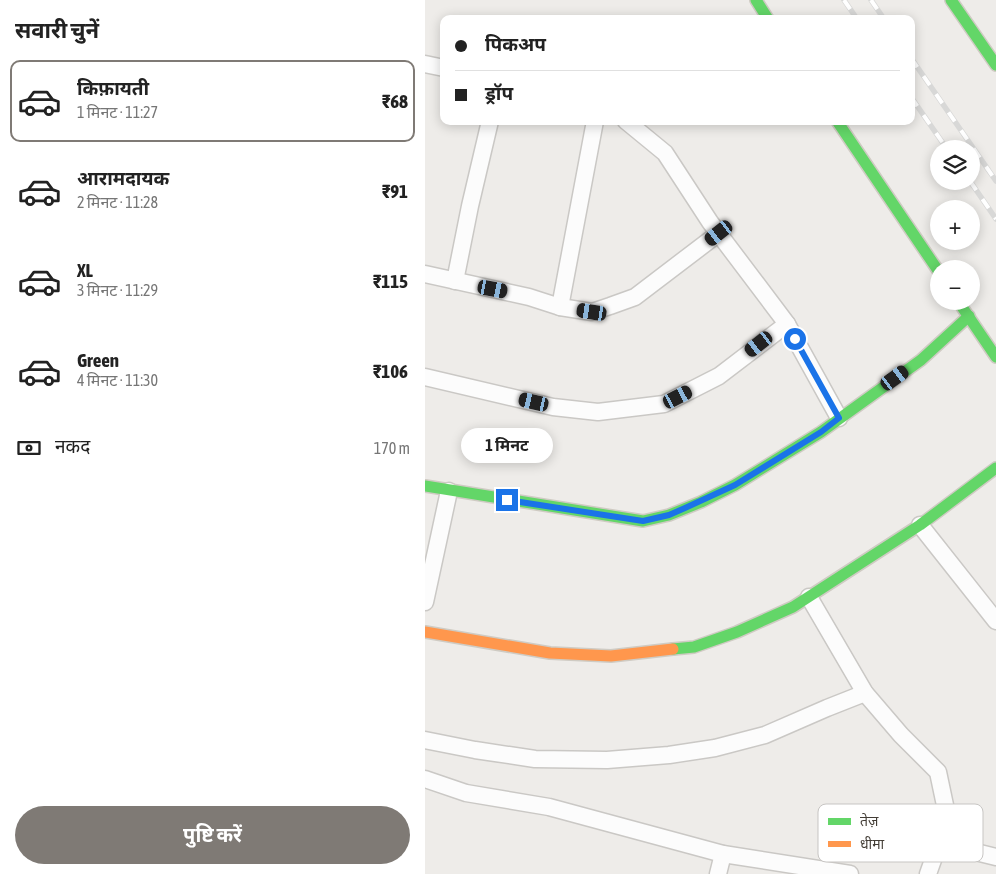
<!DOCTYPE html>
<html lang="hi">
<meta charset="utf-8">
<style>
body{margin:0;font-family:"Asap Condensed","Noto Sans Devanagari",sans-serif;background:#f6f6f6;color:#222;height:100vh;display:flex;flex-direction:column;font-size:19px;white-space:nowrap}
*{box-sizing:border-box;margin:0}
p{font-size:16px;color:#767676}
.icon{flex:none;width:28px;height:28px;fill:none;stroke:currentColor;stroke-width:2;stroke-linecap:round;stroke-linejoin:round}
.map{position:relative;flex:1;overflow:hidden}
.side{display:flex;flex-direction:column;background:#fff;width:425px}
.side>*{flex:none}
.hud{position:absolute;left:15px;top:15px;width:475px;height:110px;border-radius:10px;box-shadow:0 2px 12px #0003;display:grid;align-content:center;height:110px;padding:0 15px;background:#fff}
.fabs{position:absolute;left:505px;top:140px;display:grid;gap:10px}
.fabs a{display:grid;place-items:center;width:50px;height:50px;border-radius:50%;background:#fff;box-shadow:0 2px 12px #0003;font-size:25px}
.end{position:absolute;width:22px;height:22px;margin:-11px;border:6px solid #1a73e8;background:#fff;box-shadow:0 0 0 2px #fff}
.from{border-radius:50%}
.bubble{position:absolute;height:35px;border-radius:18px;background:#fff;box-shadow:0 2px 12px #0003;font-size:16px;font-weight:700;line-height:35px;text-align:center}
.car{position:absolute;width:15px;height:30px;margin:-15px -8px;border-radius:6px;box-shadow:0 0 4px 1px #0007;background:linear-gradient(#222 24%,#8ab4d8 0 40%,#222 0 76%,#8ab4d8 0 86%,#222 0)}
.hud b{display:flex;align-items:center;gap:18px;height:48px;font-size:19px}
.hud b+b{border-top:1px solid #e0e0e0}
.hud i{width:12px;height:12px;background:#222}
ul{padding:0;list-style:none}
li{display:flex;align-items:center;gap:15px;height:82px;margin:0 10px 8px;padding:0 5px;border:2px solid transparent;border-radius:10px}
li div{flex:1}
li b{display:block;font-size:19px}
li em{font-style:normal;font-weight:700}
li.selected{border-color:#7f7a75}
li>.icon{width:45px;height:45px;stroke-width:1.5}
h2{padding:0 15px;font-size:22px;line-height:60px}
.pay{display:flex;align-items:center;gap:12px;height:55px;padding:0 15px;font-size:19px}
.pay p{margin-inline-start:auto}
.button{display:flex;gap:10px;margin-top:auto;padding:10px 15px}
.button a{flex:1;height:58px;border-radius:30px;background:#7f7a75;color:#fff;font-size:20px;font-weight:700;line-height:58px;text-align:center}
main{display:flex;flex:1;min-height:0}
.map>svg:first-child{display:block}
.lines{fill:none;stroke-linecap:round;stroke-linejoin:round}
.street-casing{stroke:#cac8c5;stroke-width:19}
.fast-casing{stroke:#cfcbc3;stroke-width:14}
.slow-casing{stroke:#cfcbc3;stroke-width:14}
.street{stroke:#fcfcfc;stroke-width:16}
.fast{stroke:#63d668;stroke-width:11}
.slow{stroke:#ff974d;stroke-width:11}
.rail-casing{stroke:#d8d8d7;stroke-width:5.5}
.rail{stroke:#fff;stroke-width:4;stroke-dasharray:11;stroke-linecap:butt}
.route{stroke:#1a73e8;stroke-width:6}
.key{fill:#fff;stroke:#c7c5c3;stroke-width:1}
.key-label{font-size:14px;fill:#433d36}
</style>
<main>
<section class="side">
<h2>सवारी चुनें</h2>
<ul>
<li class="selected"><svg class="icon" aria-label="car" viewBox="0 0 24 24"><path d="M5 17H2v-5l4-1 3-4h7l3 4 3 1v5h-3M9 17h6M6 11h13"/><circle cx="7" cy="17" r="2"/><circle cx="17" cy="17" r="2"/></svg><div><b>किफ़ायती</b><p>1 मिनट · 11:27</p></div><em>₹68</em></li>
<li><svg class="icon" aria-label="car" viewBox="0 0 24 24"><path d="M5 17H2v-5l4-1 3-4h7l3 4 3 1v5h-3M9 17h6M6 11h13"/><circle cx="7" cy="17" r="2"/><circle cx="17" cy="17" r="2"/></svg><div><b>आरामदायक</b><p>2 मिनट · 11:28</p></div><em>₹91</em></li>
<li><svg class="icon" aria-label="car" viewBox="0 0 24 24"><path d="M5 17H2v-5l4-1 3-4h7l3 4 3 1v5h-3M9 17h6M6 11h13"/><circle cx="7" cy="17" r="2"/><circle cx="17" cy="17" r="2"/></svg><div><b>XL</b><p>3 मिनट · 11:29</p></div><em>₹115</em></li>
<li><svg class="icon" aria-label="car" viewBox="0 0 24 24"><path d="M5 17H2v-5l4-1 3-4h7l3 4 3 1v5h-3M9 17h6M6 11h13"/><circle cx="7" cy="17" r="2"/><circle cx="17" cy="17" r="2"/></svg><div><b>Green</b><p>4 मिनट · 11:30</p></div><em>₹106</em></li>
</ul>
<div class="pay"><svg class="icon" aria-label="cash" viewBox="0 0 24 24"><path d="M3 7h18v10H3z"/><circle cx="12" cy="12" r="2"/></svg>नकद<p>170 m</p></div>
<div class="button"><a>पुष्टि करें</a></div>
</section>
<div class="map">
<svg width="571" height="874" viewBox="0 0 571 874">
<rect width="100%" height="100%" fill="#eeece9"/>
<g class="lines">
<defs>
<g id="street">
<path d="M 0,64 L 19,68"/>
<path d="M 201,121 L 240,153 L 285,222 L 362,324 L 414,418"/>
<path d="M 0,274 L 104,297 L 135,307 L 167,312 L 185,306 L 210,297 L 294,233"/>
<path d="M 30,281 L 45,206 L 65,121"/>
<path d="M 135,307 L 170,121"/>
<path d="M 0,377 L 128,407 L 173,412 L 239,404 L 294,376 L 362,324"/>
<path d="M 495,525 L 571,621"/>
<path d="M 384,597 L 440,693 L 476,735 L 513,772 L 521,810 L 514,843 L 503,874"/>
<path d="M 0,602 L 24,491"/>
<path d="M 0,740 L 50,750 L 110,759 L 182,760 L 244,755 L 290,748 L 340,735 L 402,708 L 440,693"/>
<path d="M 0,779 L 41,793 L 124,807 L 298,854 L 425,874"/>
<path d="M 514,843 L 571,857"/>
<path d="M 293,874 L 298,854"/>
</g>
<g id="fast">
<path d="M 331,0 L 343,19"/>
<path d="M 526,0 L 571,65"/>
<path d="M 412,121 L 514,272"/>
<path d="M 533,301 L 571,357"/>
<path d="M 0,486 L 218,521 L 244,515 L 276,502 L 310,485 L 396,432 L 496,360 L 544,316"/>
<path d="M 248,649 L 269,647 L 312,632 L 368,607 L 495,525 L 571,468"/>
</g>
<path id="slow" d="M 0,632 L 125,653 L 186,656 L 248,649"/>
</defs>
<!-- street casing -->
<use href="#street" class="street-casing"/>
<!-- fast casing -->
<use href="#fast" class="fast-casing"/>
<!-- slow casing -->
<use href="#slow" class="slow-casing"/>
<!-- street -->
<use href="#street" class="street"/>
<!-- fast -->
<use href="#fast" class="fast"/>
<!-- slow -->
<use href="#slow" class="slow"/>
<defs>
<g id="rail">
<path d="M 419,0 L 432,19"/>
<path d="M 446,0 L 459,19"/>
<path d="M 486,58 L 571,181"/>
<path d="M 486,97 L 522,149"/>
<path d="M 545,181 L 571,219"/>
</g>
</defs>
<!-- rail casing -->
<use href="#rail" class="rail-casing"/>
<!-- rail -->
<use href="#rail" class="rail"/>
</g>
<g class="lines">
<!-- route -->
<path class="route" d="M 82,500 L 218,521 L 244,515 L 260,508 L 310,485 L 396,432 L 414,418 L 370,339"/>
</g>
<!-- legend -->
<rect x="393" y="804" width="165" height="58" rx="8" class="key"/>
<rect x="403" y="818" width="23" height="7" fill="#63d668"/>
<rect x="403" y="841" width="23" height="6" fill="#ff974d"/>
<g class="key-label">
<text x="435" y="826">तेज़</text>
<text x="435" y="849">धीमा</text>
</g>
</svg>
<div class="fabs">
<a><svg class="icon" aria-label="layers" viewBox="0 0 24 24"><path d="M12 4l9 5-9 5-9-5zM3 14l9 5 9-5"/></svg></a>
<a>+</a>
<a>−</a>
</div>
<i class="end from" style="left:370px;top:339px"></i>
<i class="end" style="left:82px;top:500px"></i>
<div class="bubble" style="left:36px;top:428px;width:92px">1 मिनट</div>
<i class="car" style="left:294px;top:233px;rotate:232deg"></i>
<i class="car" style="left:68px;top:289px;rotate:101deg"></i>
<i class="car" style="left:167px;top:312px;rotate:279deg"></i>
<i class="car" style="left:334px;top:344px;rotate:232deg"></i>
<i class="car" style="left:470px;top:378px;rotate:54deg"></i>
<i class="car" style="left:253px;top:397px;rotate:63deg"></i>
<i class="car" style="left:109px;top:402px;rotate:283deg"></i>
<div class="hud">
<b><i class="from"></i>पिकअप</b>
<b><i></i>ड्रॉप</b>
</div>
</div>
</main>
